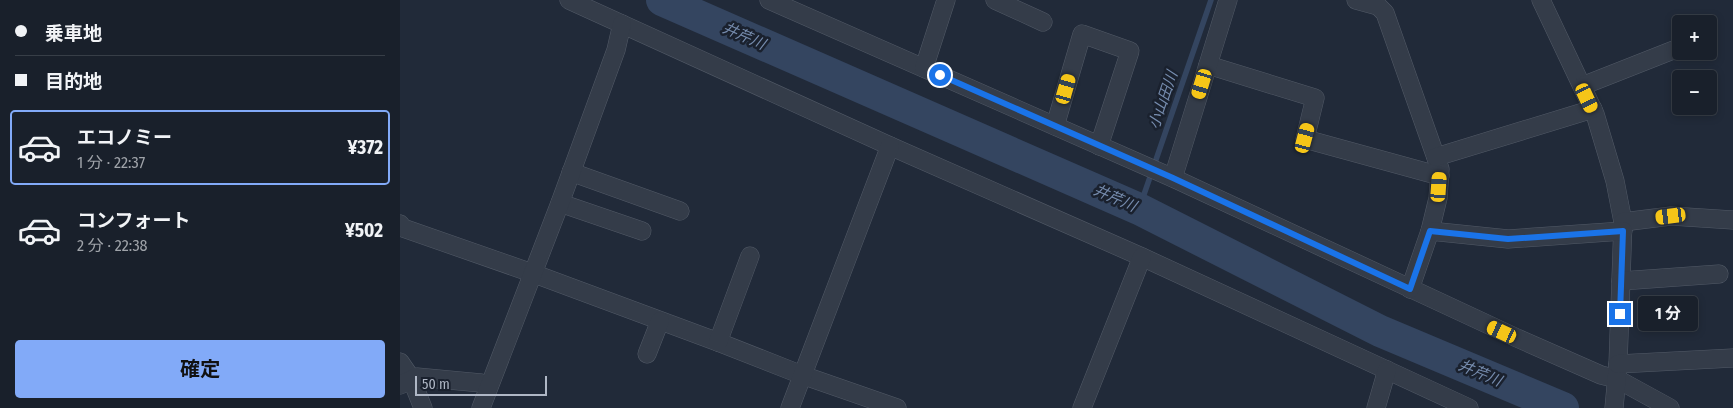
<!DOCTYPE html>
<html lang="ja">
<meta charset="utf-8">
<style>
body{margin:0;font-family:"Fira Sans Condensed","Noto Sans JP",sans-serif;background:#262d37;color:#f1f3f6;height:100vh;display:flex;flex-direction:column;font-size:19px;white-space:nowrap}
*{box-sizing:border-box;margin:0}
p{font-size:16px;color:#9fa3a9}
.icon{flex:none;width:28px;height:28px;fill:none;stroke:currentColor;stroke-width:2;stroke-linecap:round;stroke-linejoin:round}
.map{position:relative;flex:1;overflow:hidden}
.details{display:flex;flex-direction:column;background:#19202b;width:400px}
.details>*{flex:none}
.hud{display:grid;align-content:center;height:110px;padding:0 15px;background:#19202b}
.tools{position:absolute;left:1272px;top:15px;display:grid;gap:10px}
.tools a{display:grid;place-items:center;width:45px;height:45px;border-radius:5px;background:#19202b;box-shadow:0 2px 8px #0003,0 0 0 1px #373e47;font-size:25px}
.scale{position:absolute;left:15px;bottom:12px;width:132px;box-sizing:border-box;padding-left:5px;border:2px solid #afb7c5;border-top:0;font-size:14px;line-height:18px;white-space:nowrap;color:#afb7c5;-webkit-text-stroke:4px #1a212e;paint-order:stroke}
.end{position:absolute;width:22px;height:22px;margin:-11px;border:6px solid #1a73e8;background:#fff;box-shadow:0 0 0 2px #fff}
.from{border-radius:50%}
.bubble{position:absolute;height:35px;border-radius:5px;background:#19202b;box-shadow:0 2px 8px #0003,0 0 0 1px #373e47;font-size:16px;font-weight:700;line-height:35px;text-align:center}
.car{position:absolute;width:15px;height:30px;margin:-15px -8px;border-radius:6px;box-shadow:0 0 4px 1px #0007;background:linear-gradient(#f5c518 24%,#345 0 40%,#f5c518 0 76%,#345 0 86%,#f5c518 0)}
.hud b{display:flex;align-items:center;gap:18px;height:48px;font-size:19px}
.hud b+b{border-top:1px solid #373e47}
.hud i{width:12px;height:12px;background:#f1f3f6}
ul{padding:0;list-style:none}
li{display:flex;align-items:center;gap:15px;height:75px;margin:0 10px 8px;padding:0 5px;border:2px solid transparent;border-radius:5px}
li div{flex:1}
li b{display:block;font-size:19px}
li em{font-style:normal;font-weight:700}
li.selected{border-color:#82aaf8}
li>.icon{width:45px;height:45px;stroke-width:1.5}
.button{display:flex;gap:10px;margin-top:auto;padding:10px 15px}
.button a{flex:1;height:58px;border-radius:5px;background:#82aaf8;color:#111;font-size:20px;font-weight:700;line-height:58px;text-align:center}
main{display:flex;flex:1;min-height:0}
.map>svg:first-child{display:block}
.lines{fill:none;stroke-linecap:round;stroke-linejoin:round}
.stream{stroke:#344560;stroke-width:5.5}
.river{stroke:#344560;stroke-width:32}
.minor-casing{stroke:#525a67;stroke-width:19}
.minor{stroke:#343c49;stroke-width:18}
.route{stroke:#1a73e8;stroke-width:6}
.labels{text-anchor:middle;stroke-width:5;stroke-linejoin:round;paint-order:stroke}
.water-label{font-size:15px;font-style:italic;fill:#768cae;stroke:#1a212e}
</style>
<main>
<section class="details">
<div class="hud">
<b><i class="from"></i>乗車地</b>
<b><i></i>目的地</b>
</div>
<ul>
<li class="selected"><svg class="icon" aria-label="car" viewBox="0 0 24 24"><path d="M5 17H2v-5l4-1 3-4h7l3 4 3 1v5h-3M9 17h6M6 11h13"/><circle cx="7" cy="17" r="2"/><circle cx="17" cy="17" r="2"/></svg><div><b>エコノミー</b><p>1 分 · 22:37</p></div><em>¥372</em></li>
<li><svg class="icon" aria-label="car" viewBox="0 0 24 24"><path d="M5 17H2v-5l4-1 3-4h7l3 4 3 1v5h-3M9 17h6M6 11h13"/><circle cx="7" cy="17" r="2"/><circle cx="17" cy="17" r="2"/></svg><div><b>コンフォート</b><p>2 分 · 22:38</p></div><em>¥502</em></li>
</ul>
<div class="button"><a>確定</a></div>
</section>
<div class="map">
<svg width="1333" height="408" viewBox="0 0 1333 408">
<rect width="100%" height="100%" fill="#212a39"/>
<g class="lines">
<!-- stream -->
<path class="stream" d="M 739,209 L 811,0"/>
<!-- river -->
<path class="river" d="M 262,0 L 739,209 L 980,331 L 1163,408"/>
<defs>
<g id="minor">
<path d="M 169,0 L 490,146 L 742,257 L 1069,408"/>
<path d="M 369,0 L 773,178 L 1117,338 L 1201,375 L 1217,379 L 1270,408"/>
<path d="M 595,0 L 643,22"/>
<path d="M 956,0 L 978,6 L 985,13 L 1040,169 L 1038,198 L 1030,231 L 1010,289"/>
<path d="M 1141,0 L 1195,114 L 1215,181 L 1223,222 L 1218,364 L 1214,408"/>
<path d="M 808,65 L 915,98 L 905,139 L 1040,176"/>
<path d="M 524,68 L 546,0"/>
<path d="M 1182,86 L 1281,47"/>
<path d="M 655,126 L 682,34 L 730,51 L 699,146"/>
<path d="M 1036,157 L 1193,109"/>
<path d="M 171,172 L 280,211"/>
<path d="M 773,178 L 828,0"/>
<path d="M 160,203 L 242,231"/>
<path d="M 1223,222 L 1271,216 L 1333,220"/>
<path d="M 0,224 L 3,228 L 132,273 L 318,342 L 402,375 L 497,408"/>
<path d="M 1030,231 L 1108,239 L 1223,231"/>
<path d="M 1221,281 L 1319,274"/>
<path d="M 318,342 L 350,256"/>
<path d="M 247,354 L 260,321"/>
<path d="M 0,362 L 11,378 L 23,408"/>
<path d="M 1218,364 L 1333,358"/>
<path d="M 0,385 L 17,377 L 81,383 L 89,386"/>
<path d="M 81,408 L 160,203 L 216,50 L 222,24"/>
<path d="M 390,408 L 490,146"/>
<path d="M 682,408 L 742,257"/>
<path d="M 976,408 L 987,370"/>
</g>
</defs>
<!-- minor casing -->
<use href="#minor" class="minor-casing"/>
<!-- minor -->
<use href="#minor" class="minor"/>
</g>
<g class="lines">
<!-- route -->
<path class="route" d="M 540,75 L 773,178 L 1010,289 L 1030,231 L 1108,239 L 1223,231 L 1220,314"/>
</g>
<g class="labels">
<!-- water labels -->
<g class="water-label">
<text transform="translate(344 36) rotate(24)" y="5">井芹川</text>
<text transform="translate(763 100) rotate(-71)" y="5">小山田川</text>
<text transform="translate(715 198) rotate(24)" y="5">井芹川</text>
<text transform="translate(1080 373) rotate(23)" y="5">井芹川</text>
</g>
</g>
</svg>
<div class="tools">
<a>+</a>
<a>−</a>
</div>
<div class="scale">50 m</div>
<i class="end from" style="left:540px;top:75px"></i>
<i class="end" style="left:1220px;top:314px"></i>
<div class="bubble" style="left:1238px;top:296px;width:60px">1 分</div>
<i class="car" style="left:802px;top:84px;rotate:197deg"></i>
<i class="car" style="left:666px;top:89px;rotate:16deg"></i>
<i class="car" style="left:1187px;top:98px;rotate:155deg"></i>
<i class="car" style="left:905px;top:138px;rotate:15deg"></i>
<i class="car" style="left:1039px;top:187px;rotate:4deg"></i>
<i class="car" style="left:1271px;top:216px;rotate:263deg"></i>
<i class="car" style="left:1102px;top:332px;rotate:295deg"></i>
</div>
</main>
